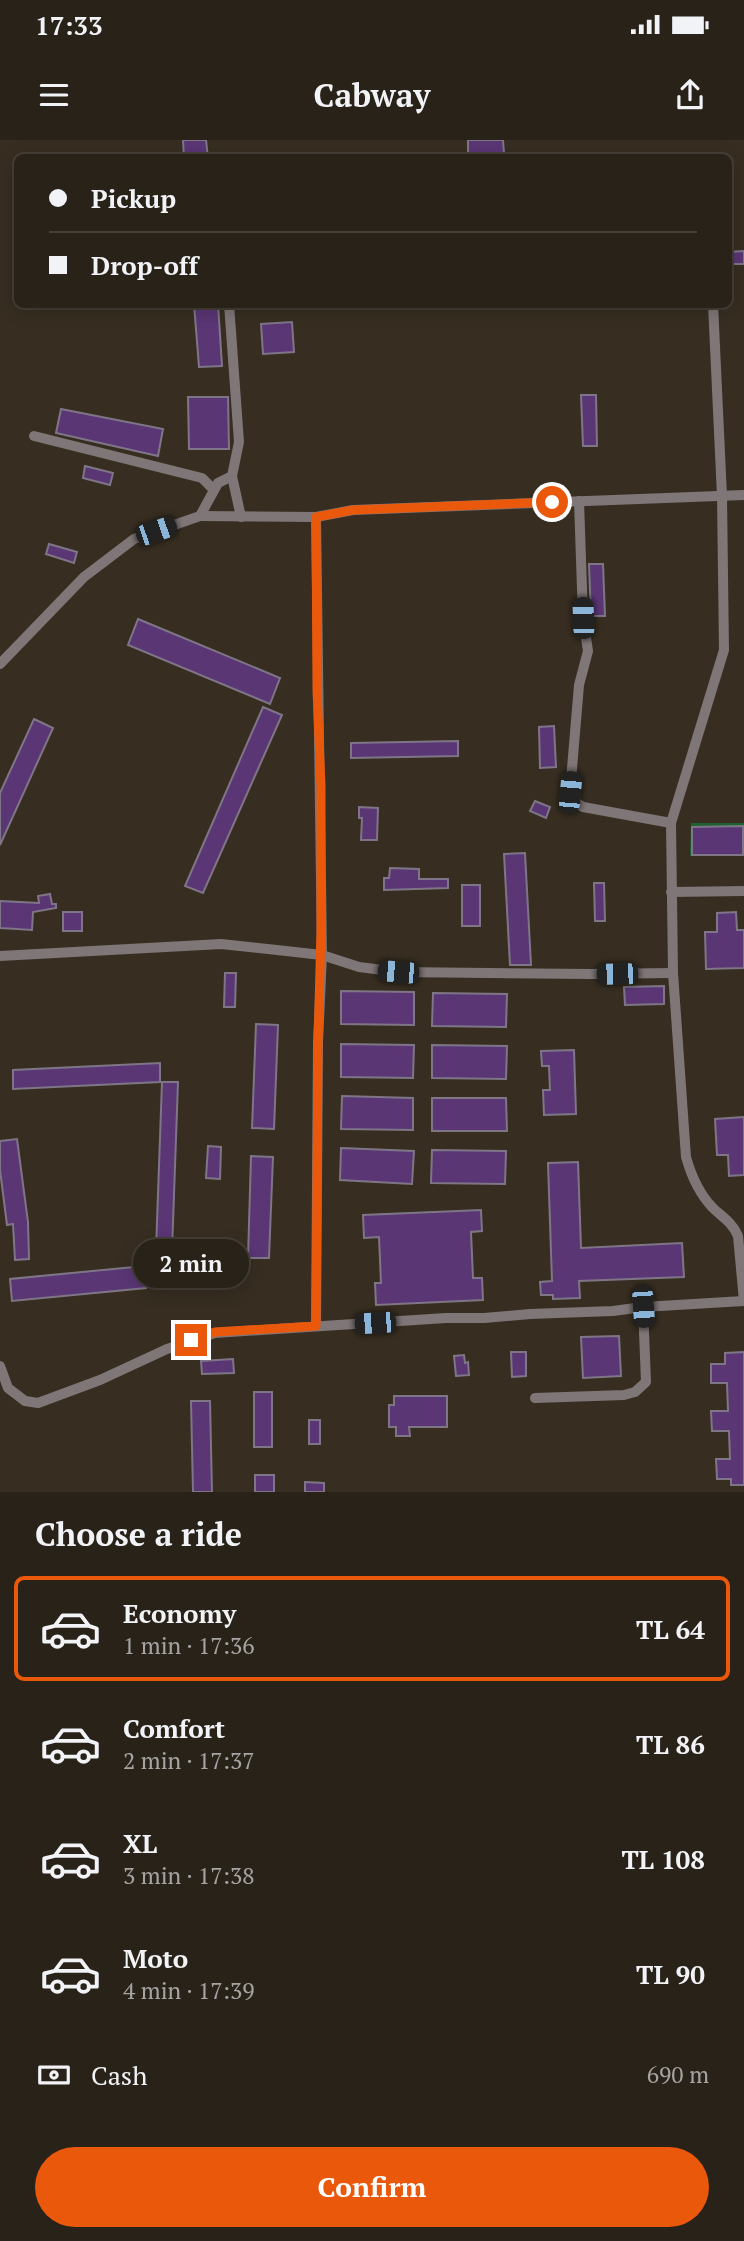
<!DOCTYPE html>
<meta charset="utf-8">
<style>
body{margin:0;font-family:"PT Serif",serif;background:#312a22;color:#f1f3f6;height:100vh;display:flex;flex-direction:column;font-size:26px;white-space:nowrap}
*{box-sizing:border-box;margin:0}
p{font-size:23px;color:#a5a4a2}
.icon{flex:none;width:38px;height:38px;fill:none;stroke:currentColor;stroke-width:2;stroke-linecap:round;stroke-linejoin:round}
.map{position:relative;height:1352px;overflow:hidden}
.panel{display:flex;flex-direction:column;background:#292219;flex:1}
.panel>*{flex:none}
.top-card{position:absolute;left:14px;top:14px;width:718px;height:154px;border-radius:10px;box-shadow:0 4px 18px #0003,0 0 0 2px #453f38;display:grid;align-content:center;height:154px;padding:0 35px;background:#292219}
.end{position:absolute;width:32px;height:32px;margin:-16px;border:9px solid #ea580c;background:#fff;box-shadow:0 0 0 4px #fff}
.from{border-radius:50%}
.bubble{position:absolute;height:49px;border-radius:24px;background:#292219;box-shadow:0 4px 18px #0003,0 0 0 2px #453f38;font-size:23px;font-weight:600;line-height:49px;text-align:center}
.car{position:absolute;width:21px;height:42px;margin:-21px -10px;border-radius:9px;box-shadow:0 0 5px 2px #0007;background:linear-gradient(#222 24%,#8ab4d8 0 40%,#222 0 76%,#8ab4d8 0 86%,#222 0)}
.top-card b{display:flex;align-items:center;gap:24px;height:66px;font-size:26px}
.top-card b+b{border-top:2px solid #453f38}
.top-card i{width:18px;height:18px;background:#f1f3f6}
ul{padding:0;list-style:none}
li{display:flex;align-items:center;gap:21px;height:105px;margin:0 14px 10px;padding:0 21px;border:4px solid transparent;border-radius:10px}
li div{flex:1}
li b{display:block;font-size:26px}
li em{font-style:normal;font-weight:600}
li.selected{border-color:#ea580c}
li>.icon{width:63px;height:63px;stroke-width:1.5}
h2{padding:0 35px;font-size:32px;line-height:84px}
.pay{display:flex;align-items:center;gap:18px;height:77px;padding:0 35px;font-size:26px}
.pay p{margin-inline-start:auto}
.action{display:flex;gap:14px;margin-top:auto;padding:14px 35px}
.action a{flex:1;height:80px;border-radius:42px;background:#ea580c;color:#fff;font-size:28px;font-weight:600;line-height:80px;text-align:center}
.status{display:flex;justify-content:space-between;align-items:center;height:49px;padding:0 35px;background:#292219;direction:ltr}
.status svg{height:19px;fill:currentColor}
header{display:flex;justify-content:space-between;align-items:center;height:91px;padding:0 35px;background:#292219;font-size:32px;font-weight:600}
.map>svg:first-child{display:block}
.green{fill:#1e6231}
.building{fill:#5a3675;stroke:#7e7686;stroke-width:2}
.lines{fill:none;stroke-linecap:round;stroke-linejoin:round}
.minor{stroke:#7f7677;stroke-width:10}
.route{stroke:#ea580c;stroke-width:9}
</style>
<div class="status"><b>17:33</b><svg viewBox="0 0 49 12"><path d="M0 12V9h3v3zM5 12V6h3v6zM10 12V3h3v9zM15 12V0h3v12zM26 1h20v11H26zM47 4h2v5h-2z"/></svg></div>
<header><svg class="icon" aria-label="menu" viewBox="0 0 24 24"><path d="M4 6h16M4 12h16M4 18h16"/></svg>Cabway<svg class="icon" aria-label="share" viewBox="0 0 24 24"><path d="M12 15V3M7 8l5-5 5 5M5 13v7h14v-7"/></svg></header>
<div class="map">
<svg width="744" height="1352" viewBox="0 0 744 1352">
<rect width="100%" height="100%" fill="#372e21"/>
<!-- green -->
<path class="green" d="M 691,683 L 744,683 L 744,716 L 690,716 Z"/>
<!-- building -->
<g class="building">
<path d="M 183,0 L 206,0 L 208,18 L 184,18 Z"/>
<path d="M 468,0 L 503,0 L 504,13 L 468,14 Z"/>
<path d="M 744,111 L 744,124 L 728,124 L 728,112 Z"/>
<path d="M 194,164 L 218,164 L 222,226 L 199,227 Z"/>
<path d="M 292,182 L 294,212 L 263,214 L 261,184 Z"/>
<path d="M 581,255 L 596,255 L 597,306 L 583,306 Z"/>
<path d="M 188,257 L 228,257 L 229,309 L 189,309 Z"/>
<path d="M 61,269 L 163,289 L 158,316 L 56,293 Z"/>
<path d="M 85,326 L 113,333 L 110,345 L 83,338 Z"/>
<path d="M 49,404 L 77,412 L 74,423 L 46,414 Z"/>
<path d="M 589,424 L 603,424 L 605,476 L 591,476 Z"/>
<path d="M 138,479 L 280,538 L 270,564 L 128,505 Z"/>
<path d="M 263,567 L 282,575 L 203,753 L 185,746 Z"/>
<path d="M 34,579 L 53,588 L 0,705 L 0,653 Z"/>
<path d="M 554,586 L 556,627 L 540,628 L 539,587 Z"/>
<path d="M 458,601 L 458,616 L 351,618 L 351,603 Z"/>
<path d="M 535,661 L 550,667 L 546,678 L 530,671 Z"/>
<path d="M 359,667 L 378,668 L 377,700 L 361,700 L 362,678 L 359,678 Z"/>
<path d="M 743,686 L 743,715 L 692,715 L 692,687 Z"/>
<path d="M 525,713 L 531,825 L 510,825 L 504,714 Z"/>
<path d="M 390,728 L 419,729 L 419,739 L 448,739 L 448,748 L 384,750 L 384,738 L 389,738 Z"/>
<path d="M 594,743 L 604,743 L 605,781 L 595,781 Z"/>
<rect x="462" y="745" width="18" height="41"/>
<path d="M 50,754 L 52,764 L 56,764 L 56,768 L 33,772 L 32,790 L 0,788 L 0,761 L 39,763 L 38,756 Z"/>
<rect x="63" y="772" width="19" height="19"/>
<path d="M 736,772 L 737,790 L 744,790 L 744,828 L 706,829 L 705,792 L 717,792 L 717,773 Z"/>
<path d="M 225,833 L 236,833 L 235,867 L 224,867 Z"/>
<path d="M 664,846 L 664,864 L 625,865 L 624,847 Z"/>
<path d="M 341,851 L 414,852 L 414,885 L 341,884 Z"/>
<path d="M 433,853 L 507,854 L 506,887 L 432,886 Z"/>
<path d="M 256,884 L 278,885 L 274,989 L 252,988 Z"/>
<path d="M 341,904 L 414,905 L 413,938 L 341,937 Z"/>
<path d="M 432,905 L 507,906 L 506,939 L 432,938 Z"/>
<path d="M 574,910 L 576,974 L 544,975 L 543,950 L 550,950 L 549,926 L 542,926 L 541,911 Z"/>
<path d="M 160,923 L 160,942 L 13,949 L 13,930 Z"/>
<path d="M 162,942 L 178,942 L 172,1111 L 156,1110 Z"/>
<path d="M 342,956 L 413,958 L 413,990 L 341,989 Z"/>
<path d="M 432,958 L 506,958 L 507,991 L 432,991 Z"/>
<path d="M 744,977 L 744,1035 L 729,1036 L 728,1015 L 717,1015 L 715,979 Z"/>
<path d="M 17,999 L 28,1082 L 29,1119 L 15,1120 L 13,1084 L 7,1085 L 0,1030 L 0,1001 Z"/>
<path d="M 208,1006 L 221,1007 L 220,1039 L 206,1038 Z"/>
<path d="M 341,1008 L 414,1011 L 412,1044 L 340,1040 Z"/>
<path d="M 432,1010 L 506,1011 L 505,1044 L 431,1043 Z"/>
<path d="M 251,1016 L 273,1017 L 269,1118 L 248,1118 Z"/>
<path d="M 578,1022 L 581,1108 L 682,1103 L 684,1137 L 579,1141 L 580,1158 L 553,1159 L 553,1155 L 541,1155 L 540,1142 L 552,1141 L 548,1023 Z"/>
<path d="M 481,1070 L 482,1091 L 471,1092 L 473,1138 L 482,1138 L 483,1160 L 376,1165 L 375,1143 L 381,1143 L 379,1097 L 364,1098 L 363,1075 Z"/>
<path d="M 144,1126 L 146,1148 L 12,1161 L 10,1139 Z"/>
<path d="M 619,1196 L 621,1236 L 583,1238 L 581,1197 Z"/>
<path d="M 511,1212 L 526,1212 L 526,1236 L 512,1237 Z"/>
<path d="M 744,1212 L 744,1345 L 731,1345 L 731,1339 L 717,1339 L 716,1319 L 730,1319 L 729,1291 L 712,1291 L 711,1271 L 728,1271 L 727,1243 L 711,1243 L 711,1224 L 725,1224 L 725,1213 Z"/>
<path d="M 464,1215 L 465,1223 L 468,1222 L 469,1235 L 456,1236 L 454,1216 Z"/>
<path d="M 233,1219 L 234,1233 L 202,1234 L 201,1221 Z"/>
<rect x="254" y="1252" width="18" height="55"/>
<path d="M 394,1256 L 447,1256 L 447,1287 L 409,1287 L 410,1296 L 396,1296 L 396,1287 L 389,1287 L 389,1265 L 394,1265 Z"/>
<path d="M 191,1261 L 210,1261 L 212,1352 L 193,1352 Z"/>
<rect x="309" y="1280" width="11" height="24"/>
<rect x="255" y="1335" width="19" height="17"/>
<path d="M 305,1342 L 324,1343 L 324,1352 L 305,1352 Z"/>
</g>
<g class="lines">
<!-- minor -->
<g class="minor">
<path d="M 229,164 L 239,302 L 232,336 L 241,377"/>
<path d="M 713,164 L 722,356 L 724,510 L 671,683 L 673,833 L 686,1017 C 691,1035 699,1053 712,1067 C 721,1076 733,1083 738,1096 L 744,1161"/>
<path d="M 34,296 L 202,338 L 213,349"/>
<path d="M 579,361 L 583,478 L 588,511 L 579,545 L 570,652 L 572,660 L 583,667 L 671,683"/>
<path d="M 200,376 L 316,377 L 353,370 L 744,355"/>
<path d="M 316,377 L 322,815 L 318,903 L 316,1186"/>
<path d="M 0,524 L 84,437 L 134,399 L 200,376 L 218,343 L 232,336"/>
<path d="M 671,752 L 744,751"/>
<path d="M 0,816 L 221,804 L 322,815 L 359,827 L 398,832 L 590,834 L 673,833"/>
<path d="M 0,1226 L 8,1248 L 25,1261 L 38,1263 L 100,1240 L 167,1209 L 215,1193 L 446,1178 L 484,1178 L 530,1174 L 613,1171 L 643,1167 L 744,1161"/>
<path d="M 535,1258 L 624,1255 L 635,1252 L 646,1242 L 643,1167"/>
</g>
</g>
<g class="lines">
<!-- route -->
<path class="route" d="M 191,1200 L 215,1192 L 316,1186 L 318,903 L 321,791 L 321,647 L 317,550 L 316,377 L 353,370 L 552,362"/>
</g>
</svg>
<i class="end from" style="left:552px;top:362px"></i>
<i class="end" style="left:191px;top:1200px"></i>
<div class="bubble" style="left:133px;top:1099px;width:116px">2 min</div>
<i class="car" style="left:156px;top:391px;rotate:71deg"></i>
<i class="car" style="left:583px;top:478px;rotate:358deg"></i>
<i class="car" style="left:570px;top:652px;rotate:5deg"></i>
<i class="car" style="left:398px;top:832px;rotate:275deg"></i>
<i class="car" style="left:617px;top:834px;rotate:269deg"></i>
<i class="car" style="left:643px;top:1167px;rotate:176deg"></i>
<i class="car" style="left:375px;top:1183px;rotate:267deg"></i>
<div class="top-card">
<b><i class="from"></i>Pickup</b>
<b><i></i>Drop-off</b>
</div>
</div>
<section class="panel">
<h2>Choose a ride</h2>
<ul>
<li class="selected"><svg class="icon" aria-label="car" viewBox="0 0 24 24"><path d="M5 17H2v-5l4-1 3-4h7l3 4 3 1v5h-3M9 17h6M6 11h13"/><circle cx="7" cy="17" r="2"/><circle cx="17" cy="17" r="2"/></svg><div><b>Economy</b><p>1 min · 17:36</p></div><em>TL 64</em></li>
<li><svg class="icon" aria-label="car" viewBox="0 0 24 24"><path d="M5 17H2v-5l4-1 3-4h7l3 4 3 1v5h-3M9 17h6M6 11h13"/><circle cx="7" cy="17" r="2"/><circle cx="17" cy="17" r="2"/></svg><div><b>Comfort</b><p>2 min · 17:37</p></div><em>TL 86</em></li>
<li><svg class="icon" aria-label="car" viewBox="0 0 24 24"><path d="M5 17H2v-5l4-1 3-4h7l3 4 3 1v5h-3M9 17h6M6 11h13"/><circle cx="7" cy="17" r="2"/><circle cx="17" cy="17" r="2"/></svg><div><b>XL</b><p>3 min · 17:38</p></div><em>TL 108</em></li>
<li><svg class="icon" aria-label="car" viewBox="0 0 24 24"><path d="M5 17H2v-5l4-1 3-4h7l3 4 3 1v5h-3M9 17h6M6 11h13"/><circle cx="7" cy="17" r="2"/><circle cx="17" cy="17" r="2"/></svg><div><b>Moto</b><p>4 min · 17:39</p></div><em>TL 90</em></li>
</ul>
<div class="pay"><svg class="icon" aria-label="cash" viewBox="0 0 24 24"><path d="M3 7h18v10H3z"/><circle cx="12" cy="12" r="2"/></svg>Cash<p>690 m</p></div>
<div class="action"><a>Confirm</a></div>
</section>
